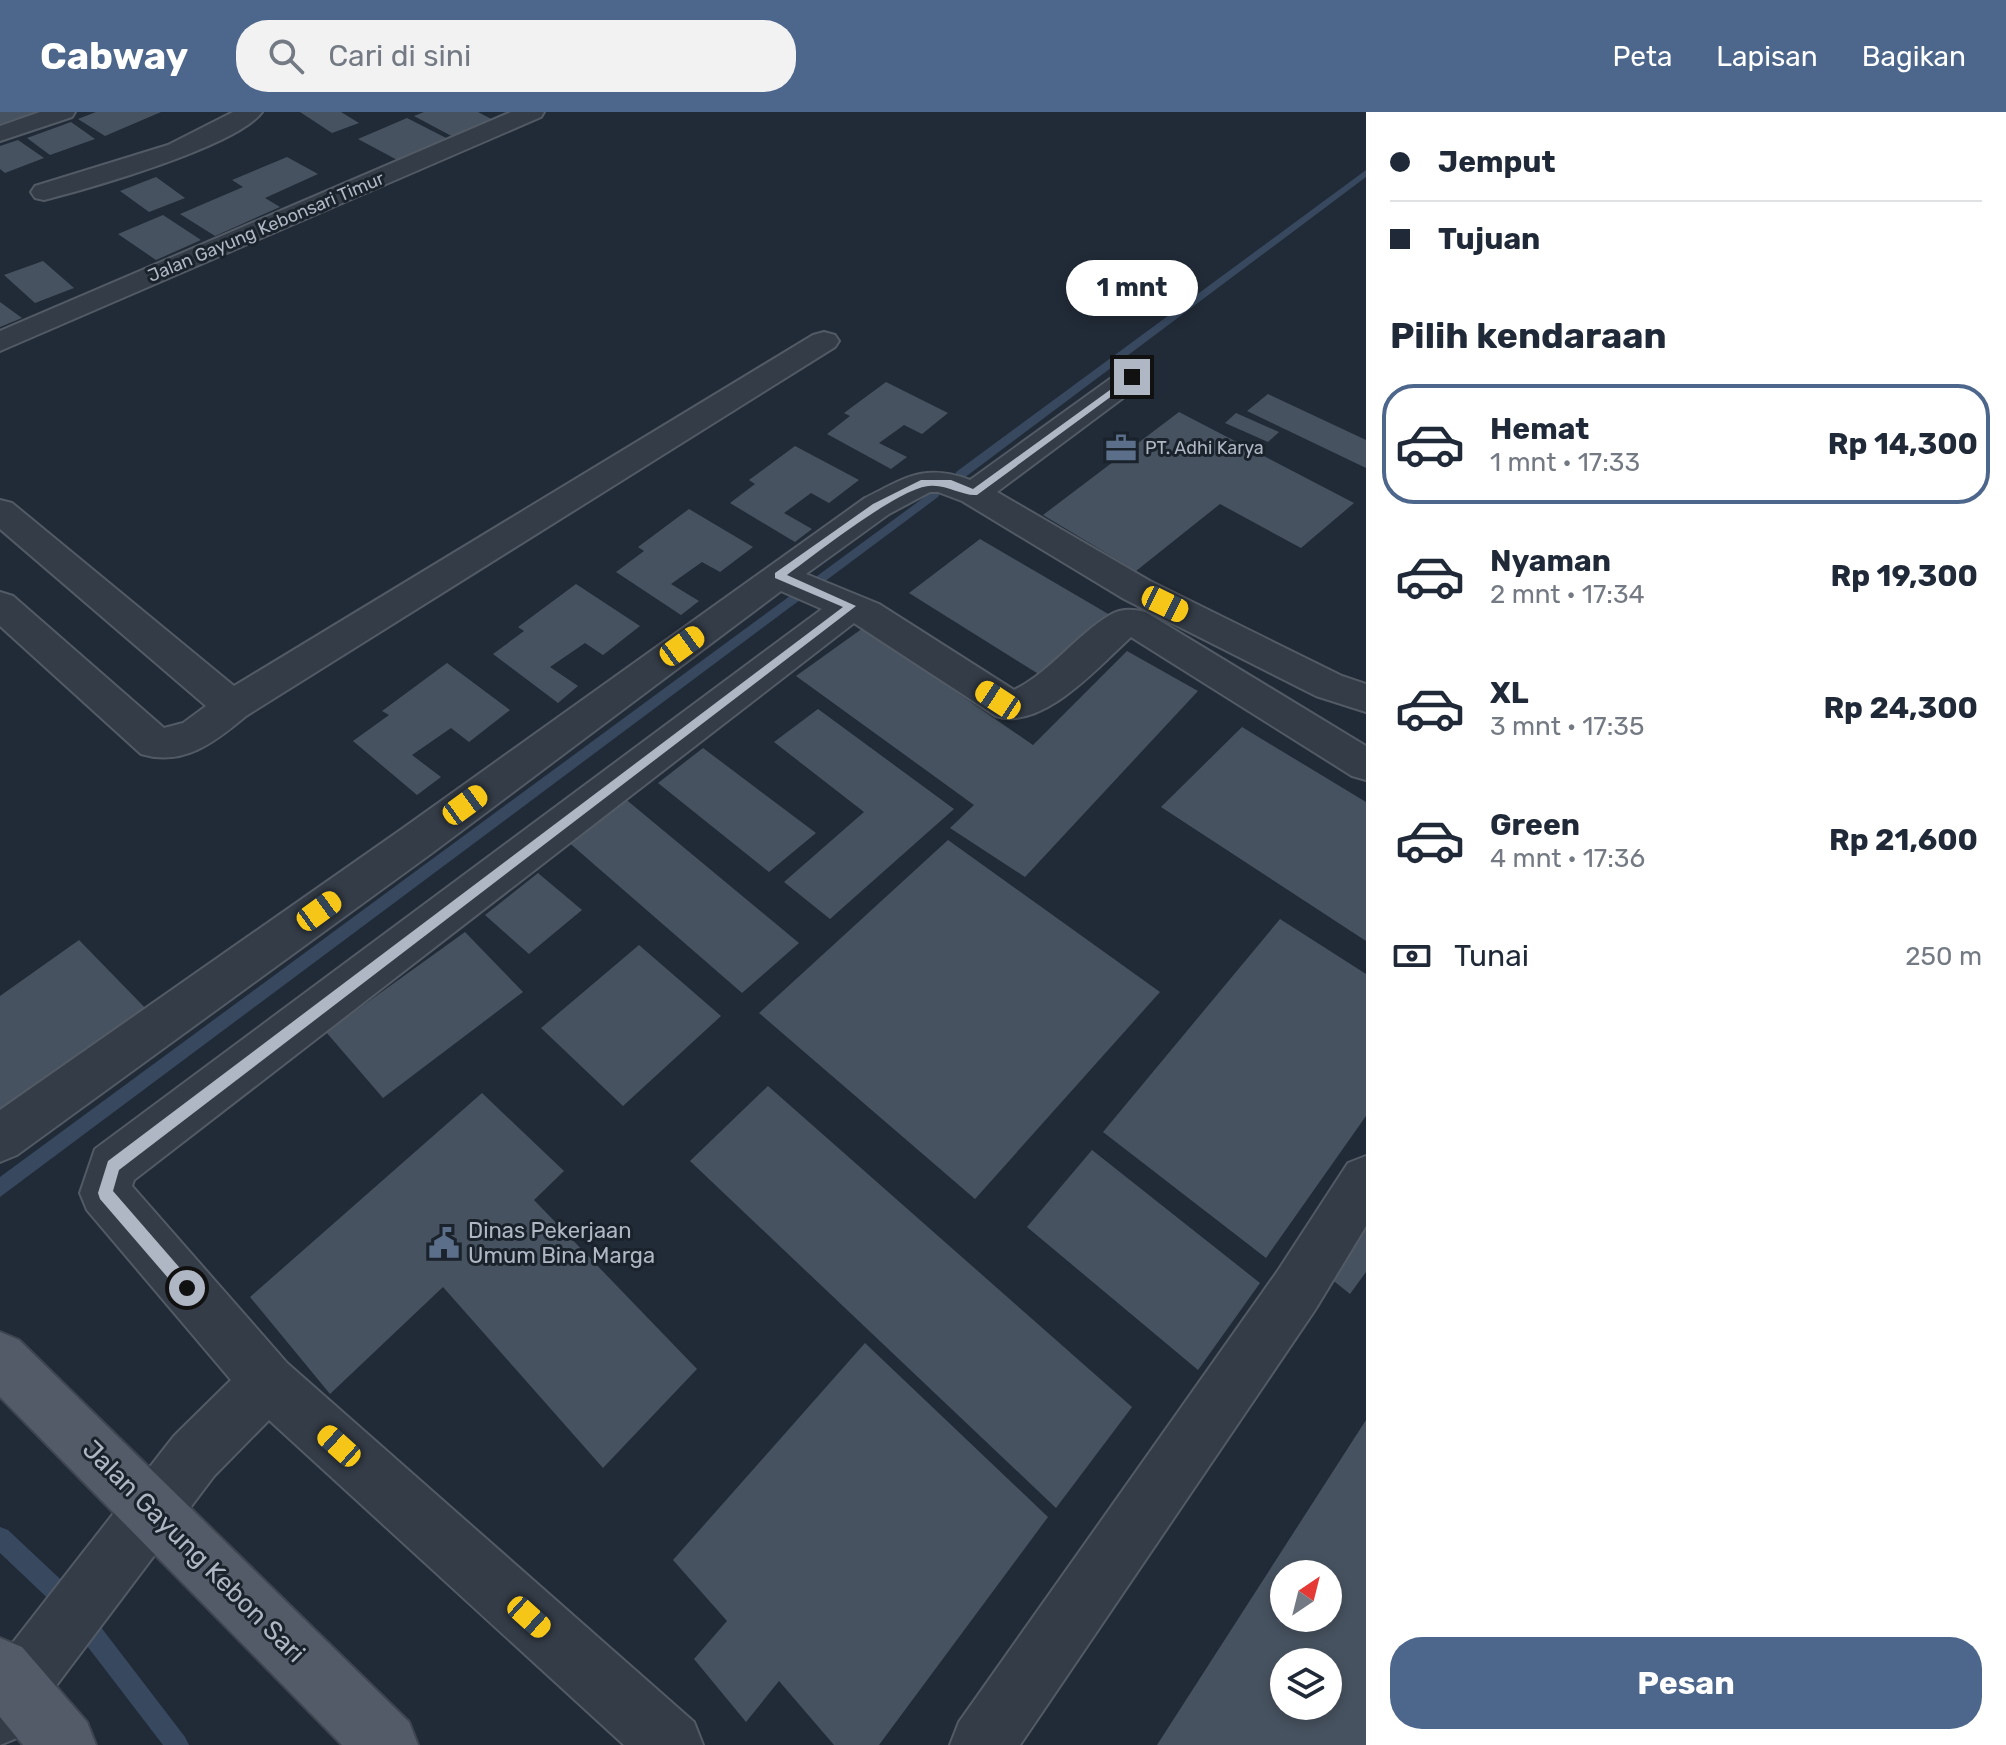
<!DOCTYPE html>
<html lang="id">
<meta charset="utf-8">
<style>
body{margin:0;font-family:Rubik,sans-serif;background:#f2f2f3;color:#1f2937;height:100vh;display:flex;flex-direction:column;font-size:30px;white-space:nowrap}
*{box-sizing:border-box;margin:0}
p{font-size:26px;color:#747a83}
.icon{flex:none;width:44px;height:44px;fill:none;stroke:currentColor;stroke-width:2;stroke-linecap:round;stroke-linejoin:round}
.map{position:relative;flex:1;overflow:hidden}
.sheet{display:flex;flex-direction:column;background:#fff;width:640px}
.sheet>*{flex:none}
.guide{display:grid;align-content:center;height:176px;padding:0 24px;background:#fff}
.needle{width:52px;rotate:35deg}
.buttons{position:absolute;left:1270px;top:1448px;display:grid;gap:16px}
.buttons a{display:grid;place-items:center;width:72px;height:72px;border-radius:50%;background:#fff;box-shadow:0 4px 12px #0003;font-size:40px}
.end{position:absolute;width:36px;height:36px;margin:-18px;border:10px solid #afb7c4;background:#111;box-shadow:0 0 0 4px #111}
.from{border-radius:50%}
.bubble{position:absolute;height:56px;border-radius:28px;background:#fff;box-shadow:0 4px 12px #0003;font-size:26px;font-weight:700;line-height:56px;text-align:center}
.car{position:absolute;width:24px;height:48px;margin:-24px -12px;border-radius:10px;box-shadow:0 0 6px 2px #0007;background:linear-gradient(#f5c518 24%,#345 0 40%,#f5c518 0 76%,#345 0 86%,#f5c518 0)}
.guide b{display:flex;align-items:center;gap:28px;height:76px;font-size:30px}
.guide b+b{border-top:2px solid #e0e1e3}
.guide i{width:20px;height:20px;background:#1f2937}
ul{padding:0;list-style:none}
li{display:flex;align-items:center;gap:24px;height:120px;margin:0 16px 12px;padding:0 8px;border:4px solid transparent;border-radius:32px}
li div{flex:1}
li b{display:block;font-size:30px}
li em{font-style:normal;font-weight:700}
li.current{border-color:#4d668c}
li>.icon{width:72px;height:72px;stroke-width:1.5}
h2{padding:0 24px;font-size:36px;line-height:96px}
.pay{display:flex;align-items:center;gap:20px;height:88px;padding:0 24px;font-size:30px}
.pay p{margin-inline-start:auto}
.button{display:flex;gap:16px;margin-top:auto;padding:16px 24px}
.button a{flex:1;height:92px;border-radius:32px;background:#4d668c;color:#fff;font-size:32px;font-weight:700;line-height:92px;text-align:center}
header{display:flex;align-items:center;gap:48px;box-sizing:border-box;height:112px;padding:0 40px;background:#4d668c;color:#fff}
header strong{font-size:38px}
nav{display:flex;gap:44px;margin-inline-start:auto;font-size:28px}
.search{width:560px;height:72px;background:#f2f2f3;display:flex;align-items:center;gap:20px;box-sizing:border-box;padding:0 28px;border-radius:32px;color:#747a83;font-size:30px}
main{display:flex;flex:1;min-height:0}
.map>svg:first-child{display:block}
.lines{fill:none;stroke-linecap:round;stroke-linejoin:round}
.stream{fill:#37485f;fill-rule:evenodd}
.building{fill:#475260;fill-rule:evenodd}
.minor-casing{stroke:#525a65;stroke-width:4}
.major-casing{stroke:#3e4551;stroke-width:4}
.minor{fill:#343c47;fill-rule:evenodd}
.major{fill:#525b67;fill-rule:evenodd}
.route{fill:#afb7c4}
.labels{text-anchor:middle;stroke-width:6;stroke-linejoin:round;paint-order:stroke}
.far-street-label{font-size:18px;fill:#afb7c4;stroke:#1a222c}
.far-poi-label{font-size:18px;fill:#afb7c4;stroke:#1a222c;text-anchor:start}
.poi-label{font-size:22px;fill:#afb7c4;stroke:#1a222c;text-anchor:start}
.near-street-label{font-size:26px;fill:#afb7c4;stroke:#1a222c}
</style>
<header>
<strong>Cabway</strong>
<div class="search"><svg class="icon" aria-label="search" viewBox="0 0 24 24"><circle cx="10" cy="10" r="6"/><path d="M15 15l6 6"/></svg>Cari di sini</div>
<nav><a>Peta</a><a>Lapisan</a><a>Bagikan</a></nav>
</header>
<main>
<div class="map">
<svg width="1366" height="1633" viewBox="0 0 1366 1633">
<rect width="100%" height="100%" fill="#212b37"/>
<g class="lines">
<!-- stream -->
<g class="stream">
<path d="M 1366,58 L 1366,65 L 964,366 L 956,366 L 956,360 Z"/>
<path d="M 934,378 L 940,382 L 938,385 L 0,1085 L 0,1065 Z"/>
<path d="M 0,1415 L 8,1418 L 74,1480 L 185,1625 L 189,1633 L 163,1633 L 58,1496 L 0,1441 Z"/>
</g>
</g>
<!-- building -->
<g class="building">
<path d="M 0,0 L 41,0 L 0,15 Z"/>
<path d="M 96,0 L 161,0 L 105,24 L 78,7 Z"/>
<path d="M 300,0 L 341,0 L 359,11 L 332,21 Z"/>
<path d="M 424,0 L 478,0 L 497,10 L 457,27 L 414,4 Z"/>
<path d="M 407,6 L 450,28 L 401,50 L 358,27 Z"/>
<path d="M 71,10 L 95,27 L 50,43 L 27,26 Z"/>
<path d="M 18,28 L 44,46 L 5,61 L 0,57 L 0,34 Z"/>
<path d="M 287,45 L 318,62 L 265,86 L 280,95 L 215,124 L 180,102 L 243,75 L 232,68 Z"/>
<path d="M 156,65 L 185,86 L 149,100 L 120,79 Z"/>
<path d="M 163,103 L 201,128 L 156,148 L 118,122 Z"/>
<path d="M 43,149 L 74,176 L 35,191 L 4,163 Z"/>
<path d="M 0,190 L 22,206 L 0,215 Z"/>
<path d="M 886,270 L 948,301 L 922,322 L 904,313 L 879,331 L 907,345 L 891,357 L 827,322 L 850,304 L 844,301 Z"/>
<path d="M 1268,282 L 1366,328 L 1366,356 L 1247,299 Z"/>
<path d="M 1179,300 L 1354,391 L 1301,436 L 1220,392 L 1136,459 L 1043,403 Z"/>
<path d="M 1236,301 L 1279,320 L 1268,330 L 1225,311 Z"/>
<path d="M 795,334 L 859,368 L 829,391 L 811,381 L 784,401 L 812,417 L 795,430 L 730,391 L 755,372 L 749,368 Z"/>
<path d="M 689,397 L 753,435 L 720,460 L 702,450 L 671,472 L 699,489 L 681,503 L 616,460 L 644,439 L 638,435 Z"/>
<path d="M 980,427 L 1122,510 L 1053,571 L 909,481 Z"/>
<path d="M 576,472 L 640,514 L 603,543 L 585,531 L 550,555 L 578,574 L 558,591 L 493,542 L 524,519 L 518,515 Z"/>
<path d="M 863,516 L 1033,633 L 1127,539 L 1198,579 L 1025,765 L 950,716 L 974,693 L 796,564 Z"/>
<path d="M 447,551 L 510,598 L 469,630 L 451,616 L 412,643 L 441,665 L 417,683 L 353,629 L 389,603 L 382,599 Z"/>
<path d="M 818,597 L 954,697 L 830,807 L 784,770 L 864,700 L 774,630 Z"/>
<path d="M 1242,615 L 1366,690 L 1366,829 L 1161,695 Z"/>
<path d="M 703,636 L 816,721 L 769,760 L 658,671 Z"/>
<path d="M 623,685 L 799,831 L 742,881 L 566,728 Z"/>
<path d="M 948,728 L 1160,880 L 975,1087 L 759,901 Z"/>
<path d="M 538,761 L 582,798 L 529,842 L 485,803 Z"/>
<path d="M 1280,807 L 1366,862 L 1366,1004 L 1266,1146 L 1103,1020 Z"/>
<path d="M 465,820 L 523,880 L 383,986 L 326,920 Z"/>
<path d="M 79,828 L 153,904 L 0,1021 L 0,884 Z"/>
<path d="M 639,833 L 721,904 L 623,994 L 541,916 Z"/>
<path d="M 768,974 L 1132,1295 L 1056,1396 L 690,1049 Z"/>
<path d="M 482,981 L 564,1059 L 534,1088 L 697,1257 L 603,1356 L 443,1175 L 330,1282 L 250,1185 Z"/>
<path d="M 1092,1038 L 1260,1171 L 1198,1258 L 1027,1115 Z"/>
<path d="M 1366,1095 L 1366,1160 L 1350,1182 L 1320,1158 Z"/>
<path d="M 865,1231 L 1048,1405 L 879,1633 L 834,1633 L 779,1569 L 746,1610 L 694,1547 L 727,1509 L 673,1448 Z"/>
<path d="M 1366,1308 L 1366,1633 L 1157,1633 ZM 1284,1462 L 1328,1462 L 1328,1506 L 1284,1506 ZM 1284,1550 L 1328,1550 L 1328,1594 L 1284,1594 Z"/>
</g>
<g class="lines">
<defs>
<g id="minor">
<path d="M 40,0 L 75,0 L 72,5 L 0,29 L 0,14 Z"/>
<path d="M 233,0 L 262,0 C 238,34 88,77 44,88 L 35,86 L 31,80 L 35,74 L 168,33 Z"/>
<path d="M 511,0 L 544,0 L 541,5 L 0,239 L 0,219 Z"/>
<path d="M 824,220 L 835,223 L 839,229 L 835,235 L 246,604 C 215,630 183,655 141,642 L 0,514 L 0,480 L 13,484 L 164,616 L 183,611 L 206,594 L 0,417 L 0,388 L 12,391 L 234,574 L 813,223 Z"/>
<path d="M 1132,256 L 1143,259 L 1147,265 L 1143,271 L 997,380 L 1150,469 L 1342,564 L 1366,572 L 1366,600 L 1316,584 L 1124,487 L 962,389 L 938,380 L 930,380 L 889,402 L 806,462 L 879,492 L 1014,578 C 1052,559 1076,523 1110,503 C 1122,496 1135,497 1147,501 L 1366,634 L 1366,668 L 1352,664 L 1131,525 C 1099,554 1043,619 996,604 L 854,511 L 134,1068 L 132,1074 L 287,1251 L 694,1610 L 703,1633 L 624,1633 L 269,1308 L 214,1364 L 28,1611 L 22,1624 L 0,1633 L 0,1547 L 174,1324 L 231,1268 L 87,1098 L 80,1081 L 95,1037 L 822,497 L 781,479 L 432,741 L 17,1043 L 0,1050 L 0,998 L 402,717 L 865,386 C 906,366 924,351 970,368 L 1121,259 Z"/>
<path d="M 1366,1044 L 1366,1114 L 1315,1198 L 1020,1633 L 950,1633 L 959,1610 L 1277,1160 L 1348,1051 Z"/>
</g>
<g id="major">
<path d="M 0,1220 L 19,1228 L 409,1610 L 418,1633 L 342,1633 L 0,1285 Z"/>
<path d="M 0,1526 L 22,1535 L 87,1610 L 96,1633 L 23,1633 L 0,1605 Z"/>
</g>
</defs>
<!-- minor casing -->
<use href="#minor" class="minor-casing"/>
<!-- major casing -->
<use href="#major" class="major-casing"/>
<!-- minor -->
<use href="#minor" class="minor"/>
<!-- major -->
<use href="#major" class="major"/>
</g>
<!-- route -->
<path class="route" d="M 1132,262 L 1135,267 L 977,383 C 961,384 947,372 929,374 C 899,376 814,443 787,463 L 856,494 L 119,1058 L 113,1079 L 192,1170 L 192,1181 L 181,1181 L 100,1087 L 98,1081 L 108,1049 L 843,495 L 775,466 L 775,461 L 873,392 L 921,368 L 951,368 L 973,377 Z"/>
<!-- icons -->
<defs>
<symbol id="office-bare" viewBox="-9 -9 18 18"><path d="M-6-3h4V-5.5h4V-3h4V5H-6ZM-1-4.5V-3h2v-1.5ZM-6 0V1H6V0Z" fill="#5c6f8a" stroke="#1a222c" stroke-width="2.5" paint-order="stroke"/></symbol>
<symbol id="civic-bare" viewBox="-9 -9 18 18"><path d="M-.6-6.5H3V-4.5H.6V-3L4-1V1h2V6H-6V1h2V-1L-.6-3ZM-1.2 2.5V6h2.4V2.5Z" fill="#5c6f8a" stroke="#1a222c" stroke-width="2.5" paint-order="stroke"/></symbol>
</defs>
<g fill-rule="evenodd">
<use href="#office-bare" x="1099" y="314" width="44" height="44"/>
<use href="#civic-bare" x="422" y="1109" width="44" height="44"/>
</g>
<g class="labels">
<!-- far-street labels -->
<g class="far-street-label">
<text transform="translate(266 115) rotate(-23)" y="6">Jalan Gayung Kebonsari Timur</text>
</g>
<!-- far-poi labels -->
<g class="far-poi-label">
<text x="1145" y="342">PT. Adhi Karya</text>
</g>
<!-- poi labels -->
<g class="poi-label">
<text x="468" y="1126">Dinas Pekerjaan<tspan x="468" dy="25">Umum Bina Marga</tspan></text>
</g>
<!-- near-street labels -->
<g class="near-street-label">
<text transform="translate(194 1439) rotate(45)" y="9">Jalan Gayung Kebon Sari</text>
</g>
</g>
</svg>
<div class="buttons">
<a><svg class="needle" viewBox="-14 -14 28 28"><path d="M0-13l5 13h-10z" fill="#e53935"/><path d="M0 13l5-13h-10z" fill="#747a83"/></svg></a>
<a><svg class="icon" aria-label="layers" viewBox="0 0 24 24"><path d="M12 4l9 5-9 5-9-5zM3 14l9 5 9-5"/></svg></a>
</div>
<i class="end from" style="left:187px;top:1176px"></i>
<i class="end" style="left:1132px;top:265px"></i>
<div class="bubble" style="left:1066px;top:148px;width:132px">1 mnt</div>
<i class="car" style="left:1165px;top:492px;rotate:116deg"></i>
<i class="car" style="left:682px;top:534px;rotate:54deg"></i>
<i class="car" style="left:998px;top:588px;rotate:303deg"></i>
<i class="car" style="left:465px;top:693px;rotate:54deg"></i>
<i class="car" style="left:319px;top:799px;rotate:54deg"></i>
<i class="car" style="left:339px;top:1334px;rotate:312deg"></i>
<i class="car" style="left:529px;top:1505px;rotate:132deg"></i>
</div>
<section class="sheet">
<div class="guide">
<b><i class="from"></i>Jemput</b>
<b><i></i>Tujuan</b>
</div>
<h2>Pilih kendaraan</h2>
<ul>
<li class="current"><svg class="icon" aria-label="car" viewBox="0 0 24 24"><path d="M5 17H2v-5l4-1 3-4h7l3 4 3 1v5h-3M9 17h6M6 11h13"/><circle cx="7" cy="17" r="2"/><circle cx="17" cy="17" r="2"/></svg><div><b>Hemat</b><p>1 mnt · 17:33</p></div><em>Rp 14,300</em></li>
<li><svg class="icon" aria-label="car" viewBox="0 0 24 24"><path d="M5 17H2v-5l4-1 3-4h7l3 4 3 1v5h-3M9 17h6M6 11h13"/><circle cx="7" cy="17" r="2"/><circle cx="17" cy="17" r="2"/></svg><div><b>Nyaman</b><p>2 mnt · 17:34</p></div><em>Rp 19,300</em></li>
<li><svg class="icon" aria-label="car" viewBox="0 0 24 24"><path d="M5 17H2v-5l4-1 3-4h7l3 4 3 1v5h-3M9 17h6M6 11h13"/><circle cx="7" cy="17" r="2"/><circle cx="17" cy="17" r="2"/></svg><div><b>XL</b><p>3 mnt · 17:35</p></div><em>Rp 24,300</em></li>
<li><svg class="icon" aria-label="car" viewBox="0 0 24 24"><path d="M5 17H2v-5l4-1 3-4h7l3 4 3 1v5h-3M9 17h6M6 11h13"/><circle cx="7" cy="17" r="2"/><circle cx="17" cy="17" r="2"/></svg><div><b>Green</b><p>4 mnt · 17:36</p></div><em>Rp 21,600</em></li>
</ul>
<div class="pay"><svg class="icon" aria-label="cash" viewBox="0 0 24 24"><path d="M3 7h18v10H3z"/><circle cx="12" cy="12" r="2"/></svg>Tunai<p>250 m</p></div>
<div class="button"><a>Pesan</a></div>
</section>
</main>
